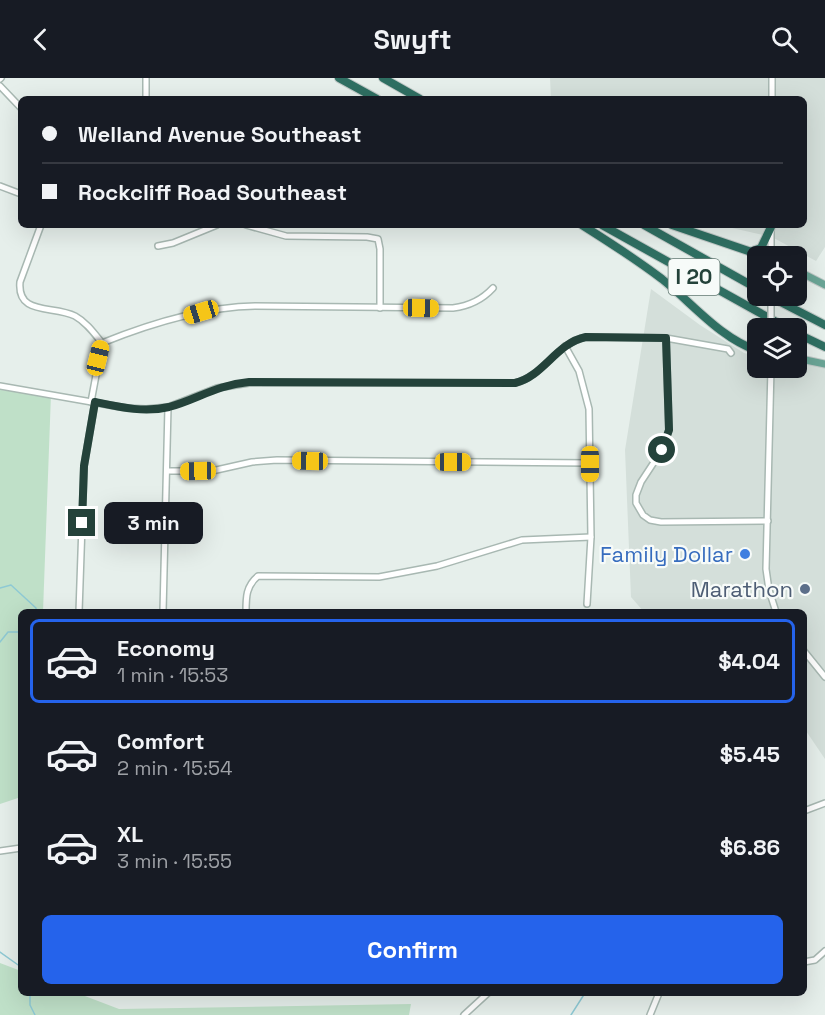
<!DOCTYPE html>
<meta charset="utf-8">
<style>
body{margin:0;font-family:"Space Grotesk",sans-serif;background:#242831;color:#f1f3f6;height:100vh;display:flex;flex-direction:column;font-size:22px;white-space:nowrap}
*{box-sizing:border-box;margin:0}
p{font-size:20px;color:#9ea1a6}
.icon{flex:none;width:33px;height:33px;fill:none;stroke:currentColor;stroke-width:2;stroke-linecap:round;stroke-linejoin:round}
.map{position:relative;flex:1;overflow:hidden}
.panel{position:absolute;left:18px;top:531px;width:789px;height:387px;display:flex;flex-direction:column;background:#171b24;border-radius:9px;box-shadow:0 6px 24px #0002}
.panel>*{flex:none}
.guide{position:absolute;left:18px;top:18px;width:789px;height:132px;border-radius:9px;box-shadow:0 6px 24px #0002;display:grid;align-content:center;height:132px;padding:0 24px;background:#171b24}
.buttons{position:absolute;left:747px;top:168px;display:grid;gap:12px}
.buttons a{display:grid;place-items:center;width:60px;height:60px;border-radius:9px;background:#171b24;box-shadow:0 6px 24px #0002;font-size:30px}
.end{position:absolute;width:27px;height:27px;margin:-14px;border:8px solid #24423a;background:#fff;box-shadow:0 0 0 3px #fff}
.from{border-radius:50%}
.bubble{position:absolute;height:42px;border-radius:9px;background:#171b24;box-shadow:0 6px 24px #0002;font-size:20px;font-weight:600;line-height:42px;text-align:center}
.car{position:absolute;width:18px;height:36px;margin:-18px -9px;border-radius:8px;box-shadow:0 0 4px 2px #0007;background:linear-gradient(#f5c518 24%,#345 0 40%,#f5c518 0 76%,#345 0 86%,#f5c518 0)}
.guide b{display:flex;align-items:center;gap:21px;height:57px;font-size:22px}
.guide b+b{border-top:2px solid #363941}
.guide i{width:15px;height:15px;background:#f1f3f6}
ul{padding:10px 0 0;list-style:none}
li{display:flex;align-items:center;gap:18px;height:84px;margin:0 12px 9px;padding:0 12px;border:3px solid transparent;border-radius:9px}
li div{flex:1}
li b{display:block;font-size:22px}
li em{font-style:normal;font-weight:600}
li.current{border-color:#2563eb}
li>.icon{width:54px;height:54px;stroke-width:1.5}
.button{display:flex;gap:12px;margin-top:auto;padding:12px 24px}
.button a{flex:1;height:69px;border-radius:9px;background:#2563eb;color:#fff;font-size:24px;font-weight:600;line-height:69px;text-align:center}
header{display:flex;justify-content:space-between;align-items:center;height:78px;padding:0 24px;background:#171b24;font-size:27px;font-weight:600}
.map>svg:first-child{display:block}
.built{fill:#d4dfda}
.green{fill:#bfe0c8}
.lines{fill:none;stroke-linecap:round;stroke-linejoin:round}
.stream{stroke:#8ec9d4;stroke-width:1.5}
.minor-casing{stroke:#a8b8b2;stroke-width:8}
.major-casing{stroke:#c2cac8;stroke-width:9}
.highway-casing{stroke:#c2cac8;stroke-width:10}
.minor{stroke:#fff;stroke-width:5}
.major{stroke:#6aa596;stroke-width:7}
.highway{stroke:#2f6f62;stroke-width:8}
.minor-bridge-casing{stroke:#a8b8b2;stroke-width:8;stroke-linecap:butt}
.minor-bridge{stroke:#fff;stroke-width:5}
.route{stroke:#24423a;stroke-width:8}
.shop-dot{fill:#3f7fe0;stroke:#f7fbf9;stroke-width:2}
.service-dot{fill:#5c6f8a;stroke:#f7fbf9;stroke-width:2}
.labels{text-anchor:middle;stroke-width:4.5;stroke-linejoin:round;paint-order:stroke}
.shield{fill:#f7fbf9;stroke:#637a73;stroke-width:1.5}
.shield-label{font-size:21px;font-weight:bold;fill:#24423a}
.shop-label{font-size:22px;fill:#366cbe;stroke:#f7fbf9;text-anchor:end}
.service-label{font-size:22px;fill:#4e5e75;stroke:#f7fbf9;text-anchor:end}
</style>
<header><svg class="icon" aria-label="back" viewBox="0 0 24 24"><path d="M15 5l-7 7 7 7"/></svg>Swyft<svg class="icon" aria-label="search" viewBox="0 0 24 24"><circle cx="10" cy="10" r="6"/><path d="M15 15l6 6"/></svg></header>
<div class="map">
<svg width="825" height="937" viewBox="0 0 825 937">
<rect width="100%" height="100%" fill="#e6efeb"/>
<!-- built -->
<g class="built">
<path d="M 550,0 L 825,0 L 825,169 L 816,183 L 772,159 L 719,147 L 804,147 L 804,21 L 551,21 Z"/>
<path d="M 651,211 L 700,247 L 744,275 L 757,278 L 758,290 L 796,290 L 797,284 L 825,289 L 825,681 L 804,650 L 804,534 L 644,534 L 631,519 L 625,372 Z"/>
</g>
<!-- green -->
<g class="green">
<path d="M 0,312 L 51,316 L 43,534 L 21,534 L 21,719 L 0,726 Z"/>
<path d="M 0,885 L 21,893 L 21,915 L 77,915 L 119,931 L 411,926 L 409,937 L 0,937 Z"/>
</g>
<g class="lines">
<!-- stream -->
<g class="stream">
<path d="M 0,510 L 11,507 L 36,530 L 36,534"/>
<path d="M 0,564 L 8,554 L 21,554"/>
<path d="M 0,874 L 21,889"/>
<path d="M 30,915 L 30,927 L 35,937"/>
<path d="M 571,937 L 585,915"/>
</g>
<defs>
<g id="minor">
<path d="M 146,0 L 146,21"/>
<path d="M 0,1 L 1,0"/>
<path d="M 0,8 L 21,30"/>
<path d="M 772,21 L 772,0"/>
<path d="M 0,108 L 21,116"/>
<path d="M 41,147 L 20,204 C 17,238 53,227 75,238 C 86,244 94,255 102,265"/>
<path d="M 246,147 L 286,158 L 367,159 L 378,161 L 380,171 L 380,230"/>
<path d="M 771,152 L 771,178"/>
<path d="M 158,168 L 173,165 L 217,147"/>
<path d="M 666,260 L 669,352 L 662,372 L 641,404 L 636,417 L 636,425 L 643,437 L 650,442 L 661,444 L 768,443"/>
<path d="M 102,265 C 149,246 204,229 255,228 L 453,230 C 469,228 482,222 493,210"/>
<path d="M 565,268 L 579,293 L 589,331 L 591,459 L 587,526"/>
<path d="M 771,290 L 766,491 L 769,512 L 776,534"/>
<path d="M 0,308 L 126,330 L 146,331 L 168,329 L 217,310 L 249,305 L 515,305 C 544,298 556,265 586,259 L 666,260 L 728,271 L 731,275"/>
<path d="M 91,324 L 102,265"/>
<path d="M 167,393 L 212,393 L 252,384 L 277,382 L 590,385"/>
<path d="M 79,534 L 84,388 L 95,324"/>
<path d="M 163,534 L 168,329"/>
<path d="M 246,534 C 246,519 246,508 258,498 L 379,499 L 437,488 L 522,462 L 591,459"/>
<path d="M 804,573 L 825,599"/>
<path d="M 804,733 L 825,725"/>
<path d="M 0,773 L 21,770"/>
<path d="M 804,884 L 815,882 L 825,873"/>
<path d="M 464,937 L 488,915"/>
<path d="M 650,937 L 659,915"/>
</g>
<g id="major">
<path d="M 796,192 L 825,207"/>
<path d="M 796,280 L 825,286"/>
</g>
<g id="highway">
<path d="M 339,0 L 377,21"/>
<path d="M 383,0 L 420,21"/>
<path d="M 582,147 C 609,164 637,182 662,201 C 693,226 720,260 758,273"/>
<path d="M 602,147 L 787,250"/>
<path d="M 644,147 L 758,211"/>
<path d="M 672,147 L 763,178"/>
<path d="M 750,174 L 761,170 L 771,149"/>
<path d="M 769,218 L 825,247"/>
<path d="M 796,255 L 825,269"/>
</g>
</defs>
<!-- minor casing -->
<use href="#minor" class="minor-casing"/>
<!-- major casing -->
<use href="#major" class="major-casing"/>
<!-- highway casing -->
<use href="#highway" class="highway-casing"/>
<!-- minor -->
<use href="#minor" class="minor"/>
<!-- major -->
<use href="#major" class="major"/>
<!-- highway -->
<use href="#highway" class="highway"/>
<defs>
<path id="minor-bridge" d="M 771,250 L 771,218"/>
</defs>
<!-- minor-bridge casing -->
<use href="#minor-bridge" class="minor-bridge-casing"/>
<!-- minor-bridge -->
<use href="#minor-bridge" class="minor-bridge"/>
</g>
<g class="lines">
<!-- route -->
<path class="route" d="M 82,445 L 84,388 L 95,324 C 119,329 144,335 169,329 C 198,321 216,307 249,304 L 515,305 C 544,298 556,265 586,259 L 666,260 L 669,352 L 662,372"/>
</g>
<!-- markers -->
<circle class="shop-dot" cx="745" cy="476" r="6"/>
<circle class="service-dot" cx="805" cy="511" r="6"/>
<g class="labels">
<!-- shield labels -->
<rect class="shield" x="668.5" y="181" width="51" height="36" rx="4.5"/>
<g class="shield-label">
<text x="694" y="206">I 20</text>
</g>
<!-- shop labels -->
<g class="shop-label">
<text x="733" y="484">Family Dollar</text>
</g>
<!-- service labels -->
<g class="service-label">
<text x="793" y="519">Marathon</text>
</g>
</g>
</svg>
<div class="buttons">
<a><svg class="icon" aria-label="locate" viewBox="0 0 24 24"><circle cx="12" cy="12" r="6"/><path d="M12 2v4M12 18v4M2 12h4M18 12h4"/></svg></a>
<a><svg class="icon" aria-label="layers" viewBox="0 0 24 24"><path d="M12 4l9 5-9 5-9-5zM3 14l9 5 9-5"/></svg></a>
</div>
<i class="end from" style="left:662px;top:372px"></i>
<i class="end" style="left:82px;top:445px"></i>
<div class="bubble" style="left:104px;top:424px;width:99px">3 min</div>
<i class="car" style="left:421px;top:230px;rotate:91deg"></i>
<i class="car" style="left:201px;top:234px;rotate:253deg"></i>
<i class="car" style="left:98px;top:280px;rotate:14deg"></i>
<i class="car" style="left:310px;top:383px;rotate:271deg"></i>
<i class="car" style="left:453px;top:384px;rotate:90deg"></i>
<i class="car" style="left:590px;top:386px;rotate:180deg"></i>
<i class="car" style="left:198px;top:393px;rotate:269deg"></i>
<div class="guide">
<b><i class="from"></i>Welland Avenue Southeast</b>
<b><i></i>Rockcliff Road Southeast</b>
</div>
<section class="panel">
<ul>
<li class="current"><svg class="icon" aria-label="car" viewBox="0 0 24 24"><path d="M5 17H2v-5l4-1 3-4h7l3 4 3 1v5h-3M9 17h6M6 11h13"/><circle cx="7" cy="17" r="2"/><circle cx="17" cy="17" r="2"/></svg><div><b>Economy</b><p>1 min · 15:53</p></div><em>$4.04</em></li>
<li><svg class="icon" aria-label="car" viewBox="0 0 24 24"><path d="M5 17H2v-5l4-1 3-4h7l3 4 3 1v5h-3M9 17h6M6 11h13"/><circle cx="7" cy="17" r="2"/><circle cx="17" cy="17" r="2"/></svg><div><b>Comfort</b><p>2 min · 15:54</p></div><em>$5.45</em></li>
<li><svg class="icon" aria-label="car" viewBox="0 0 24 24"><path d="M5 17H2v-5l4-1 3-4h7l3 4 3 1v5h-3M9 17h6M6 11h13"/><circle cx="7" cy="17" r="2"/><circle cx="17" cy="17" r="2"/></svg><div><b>XL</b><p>3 min · 15:55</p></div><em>$6.86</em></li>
</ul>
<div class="button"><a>Confirm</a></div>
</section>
</div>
